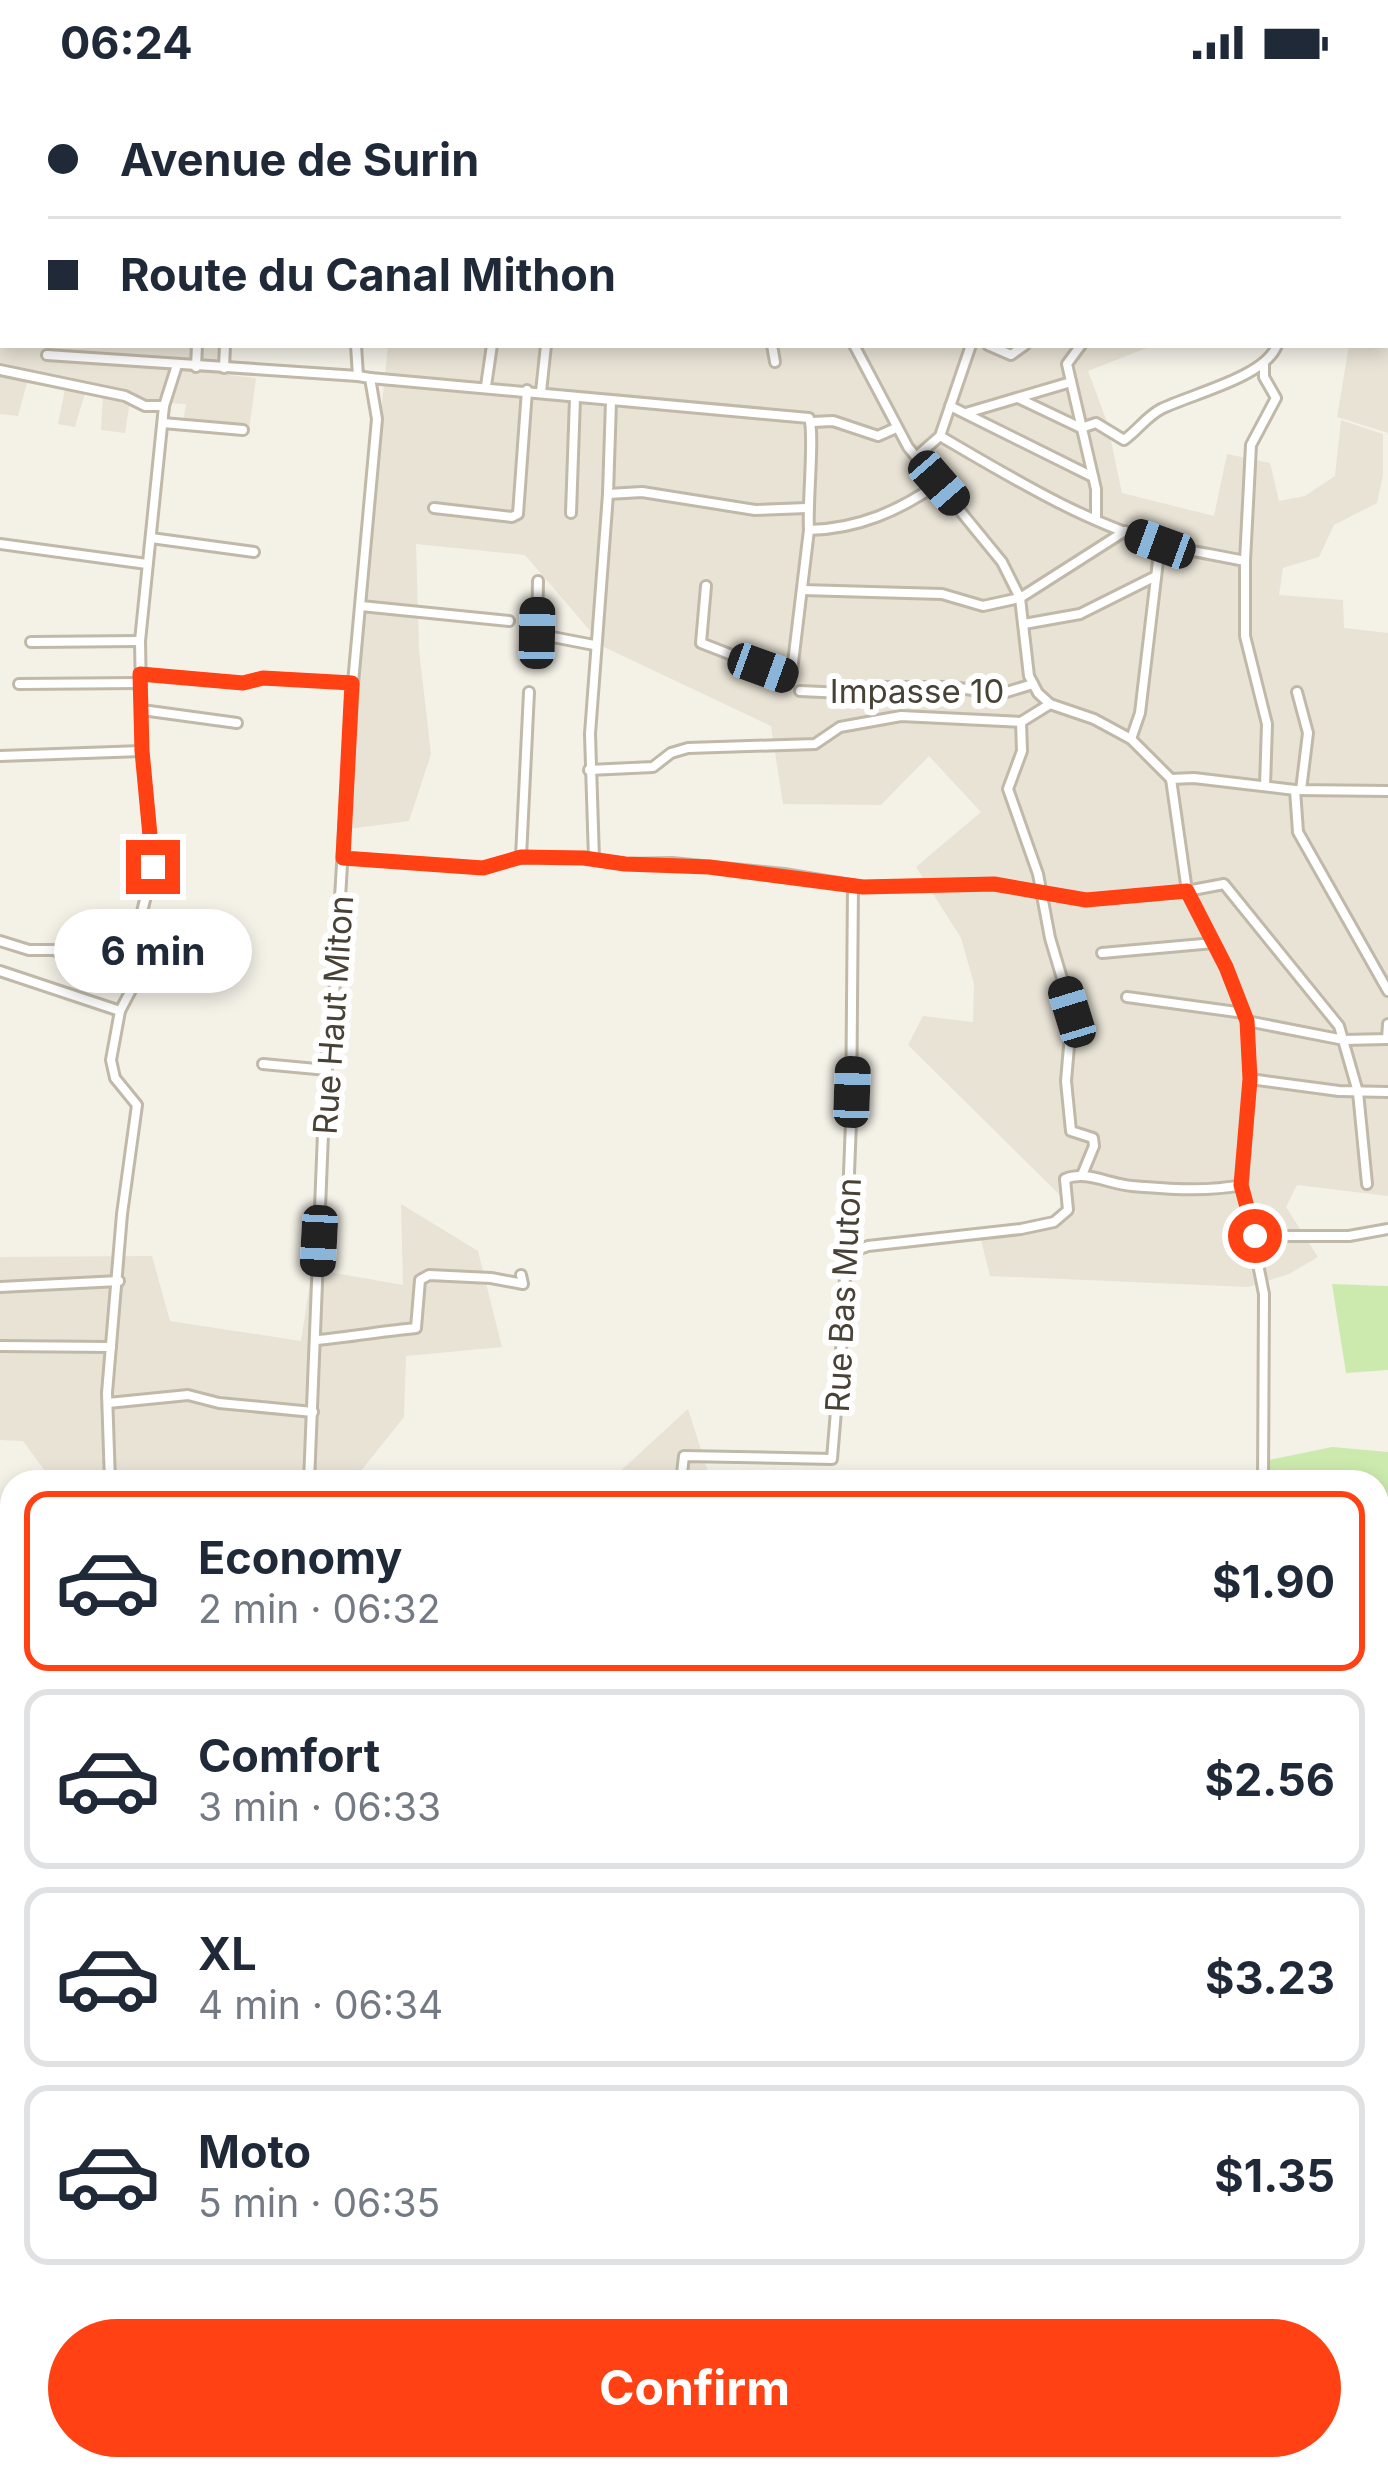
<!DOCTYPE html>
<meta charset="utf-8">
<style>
body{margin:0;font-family:Inter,sans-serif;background:#f6f6f7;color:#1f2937;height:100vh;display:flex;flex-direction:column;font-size:45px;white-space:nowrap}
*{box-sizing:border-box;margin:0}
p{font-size:39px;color:#747a83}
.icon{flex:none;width:66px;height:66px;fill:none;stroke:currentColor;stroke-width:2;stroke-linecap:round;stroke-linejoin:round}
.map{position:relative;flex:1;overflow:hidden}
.drawer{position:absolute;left:0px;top:1386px;width:1389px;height:1011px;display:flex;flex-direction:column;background:#fff;border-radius:36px 36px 0 0;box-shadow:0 6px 18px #0003}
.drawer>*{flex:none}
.top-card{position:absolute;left:0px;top:0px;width:1389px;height:264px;box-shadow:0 6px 18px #0003;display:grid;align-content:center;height:264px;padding:0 48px;background:#fff}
.end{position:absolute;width:54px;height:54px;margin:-27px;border:15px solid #ff4113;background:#fff;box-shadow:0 0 0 6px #fff}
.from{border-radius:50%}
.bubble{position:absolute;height:84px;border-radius:42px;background:#fff;box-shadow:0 6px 18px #0003;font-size:39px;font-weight:700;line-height:84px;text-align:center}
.car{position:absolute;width:36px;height:72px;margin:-36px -18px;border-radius:15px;box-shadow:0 0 9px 3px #0007;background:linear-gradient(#222 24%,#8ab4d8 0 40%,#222 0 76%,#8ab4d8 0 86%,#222 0)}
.top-card b{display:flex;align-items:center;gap:42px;height:114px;font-size:45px}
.top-card b+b{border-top:3px solid #e0e1e3}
.top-card i{width:30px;height:30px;background:#1f2937}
ul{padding:21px 0 0;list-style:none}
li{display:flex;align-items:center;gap:36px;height:180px;margin:0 24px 18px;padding:0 24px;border:6px solid #e0e1e3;border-radius:24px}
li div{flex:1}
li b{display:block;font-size:45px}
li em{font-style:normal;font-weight:700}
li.selected{border-color:#ff4113}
li>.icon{width:108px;height:108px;stroke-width:1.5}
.action{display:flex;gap:24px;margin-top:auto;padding:24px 48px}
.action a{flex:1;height:138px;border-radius:72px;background:#ff4113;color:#fff;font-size:48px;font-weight:700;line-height:138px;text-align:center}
.status{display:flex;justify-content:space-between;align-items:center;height:84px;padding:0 60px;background:#fff;direction:ltr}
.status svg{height:33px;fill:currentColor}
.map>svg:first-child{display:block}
.residential{fill:#e8e3d5}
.green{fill:#cdeaae}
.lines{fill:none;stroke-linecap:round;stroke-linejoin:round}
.stream{stroke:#a1cef3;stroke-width:3}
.minor-casing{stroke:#c0b9a9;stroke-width:14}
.major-casing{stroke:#e9c661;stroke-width:18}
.minor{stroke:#fff;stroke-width:8}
.major{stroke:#ffe595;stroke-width:12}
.route{stroke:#ff4113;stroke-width:15}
.labels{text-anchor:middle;stroke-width:12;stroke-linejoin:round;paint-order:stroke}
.street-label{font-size:33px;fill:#484136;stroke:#fff}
</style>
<div class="status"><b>06:24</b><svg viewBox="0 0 49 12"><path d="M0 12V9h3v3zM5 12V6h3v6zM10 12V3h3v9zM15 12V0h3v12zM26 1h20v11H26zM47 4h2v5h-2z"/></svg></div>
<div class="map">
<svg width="1388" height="2395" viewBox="0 0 1388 2395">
<rect width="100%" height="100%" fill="#f4f1e7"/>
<!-- residential -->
<g class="residential">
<path d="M 0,0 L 371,0 L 3,3 L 3,261 L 224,261 L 219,290 L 256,294 L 249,346 L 183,339 L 186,320 L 130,317 L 125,349 L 101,346 L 103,312 L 85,309 L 75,343 L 58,340 L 65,305 L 27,299 L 18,332 L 0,330 Z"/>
<path d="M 805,0 L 1388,0 L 1388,34 L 1386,3 Z"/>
<path d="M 1386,249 L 1388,250 L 1388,349 L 1337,333 L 1349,261 L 1386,261 Z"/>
<path d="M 388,261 L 1154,261 L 1088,287 L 1107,338 L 1122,409 L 1214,432 L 1227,370 L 1270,379 L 1279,417 L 1305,412 L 1335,392 L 1341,336 L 1383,350 L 1383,391 L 1377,419 L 1334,441 L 1319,473 L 1283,484 L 1279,511 L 1343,516 L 1344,544 L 1388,549 L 1388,1112 L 1297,1101 L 1286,1123 L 1318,1173 L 1289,1190 L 1248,1203 L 990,1192 L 981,1156 L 1059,1140 L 1077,1128 L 908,961 L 923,932 L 973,938 L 974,900 L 961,854 L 916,783 L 981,728 L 929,672 L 881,721 L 783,720 L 771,642 L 604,563 L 525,471 L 416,460 L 419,566 L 431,670 L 409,737 L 348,745 L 372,418 Z"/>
<path d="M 401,1120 L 478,1167 L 502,1263 L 406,1272 L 404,1333 L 352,1398 L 53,1398 L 23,1357 L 0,1356 L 0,1173 L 152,1172 L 170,1237 L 301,1257 L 312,1185 L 403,1201 Z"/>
<path d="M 688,1325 L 708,1388 L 706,1398 L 614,1398 L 614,1393 Z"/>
<path d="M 1388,1666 L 1388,1838 L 1377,1822 L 1377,1703 L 1383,1696 Z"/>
<path d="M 0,1804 L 12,1804 L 12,2153 L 0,2156 Z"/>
</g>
<!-- green -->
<g class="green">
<path d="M 1332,1200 L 1388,1202 L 1388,1286 L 1346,1289 Z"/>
<path d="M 1332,1363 L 1388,1368 L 1388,1541 L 1377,1541 L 1377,1398 L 1268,1398 L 1269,1376 Z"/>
</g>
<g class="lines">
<!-- stream -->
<g class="stream">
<path d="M 1377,1923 L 1388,1892"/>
<path d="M 1377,1966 L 1388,1990"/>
<path d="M 1377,2059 L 1388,2061"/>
<path d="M 341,2395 L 345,2385"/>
<path d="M 980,2395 L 982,2385"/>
</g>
<defs>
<g id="minor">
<path d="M 146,0 L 146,3"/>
<path d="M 882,0 L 883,3"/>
<path d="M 910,0 L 911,3"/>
<path d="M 1120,0 L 1121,3"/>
<path d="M 1235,0 L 1236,3"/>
<path d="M 71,3 L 71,0"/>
<path d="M 200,3 L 200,0"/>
<path d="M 237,3 L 237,0"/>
<path d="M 292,3 L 292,0"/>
<path d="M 377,3 L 378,0"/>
<path d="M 1386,93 L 1388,93"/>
<path d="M 772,261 L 775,278"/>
<path d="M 854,261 L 908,363 L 1002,478 L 1020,514 L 1029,592 L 1038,609 L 1050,620 L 1094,635 L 1131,655 L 1171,695"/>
<path d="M 988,261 L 1011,271 L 1025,261"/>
<path d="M 1081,261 L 1067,280 L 1096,405 L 1096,433"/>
<path d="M 47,271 L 358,292"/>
<path d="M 1264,280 L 1264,293 L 1276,314 L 1251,361 L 1245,477 L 1245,552 L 1267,640 L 1265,702"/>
<path d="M 196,283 L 197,261"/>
<path d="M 224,284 L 225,261"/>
<path d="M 0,286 L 125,312 L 145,322 L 164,322"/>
<path d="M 370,294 L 809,334 C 815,349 807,420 809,446"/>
<path d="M 486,302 L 492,261"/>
<path d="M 541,308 L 546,261"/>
<path d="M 1018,314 L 1081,344 L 1096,339 L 1124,356 C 1138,346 1146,333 1161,325 C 1191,310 1266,293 1277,261"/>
<path d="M 950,322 L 1093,393"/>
<path d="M 966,329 L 1071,298"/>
<path d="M 812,338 L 833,337 L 878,352 L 896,344"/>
<path d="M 163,339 L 243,346"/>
<path d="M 940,352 C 1009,392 1083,438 1161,460 C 1188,467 1217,471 1245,477"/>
<path d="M 916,373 L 940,352 L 971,261"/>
<path d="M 608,410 L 642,408 L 755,426 L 807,424"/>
<path d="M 434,424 L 512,433 L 518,430 L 527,306"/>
<path d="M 571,429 L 575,314"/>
<path d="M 151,454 L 254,468"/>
<path d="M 0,460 L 147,480"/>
<path d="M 538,497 L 537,550 L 594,561"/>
<path d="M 706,502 L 701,559 L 786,592 L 792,587 L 809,446 C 858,445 899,427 939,399"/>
<path d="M 802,506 L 942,510 L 983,522 L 1020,514 L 1125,447"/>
<path d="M 361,522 L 509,537"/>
<path d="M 1024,540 L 1080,530 L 1154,493"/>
<path d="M 31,558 L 140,557"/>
<path d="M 140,590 L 243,599 L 263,594 L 353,599"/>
<path d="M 19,600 L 140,599"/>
<path d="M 800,607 L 844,609 L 865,603 L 952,603 L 1000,610 L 1033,600"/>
<path d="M 1297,608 L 1308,649 L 1301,706"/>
<path d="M 142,626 L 237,639"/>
<path d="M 1021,638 L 1022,667 L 1008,705 L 1038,790 L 1050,854 L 1072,928 L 1066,997 L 1071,1047 L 1093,1054 L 1094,1062 L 1082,1091"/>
<path d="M 1131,655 L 1140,629 L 1160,460"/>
<path d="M 0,672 L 142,667"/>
<path d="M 589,686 L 653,683 L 671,669 L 688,664 L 815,660 L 840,643 L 901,632 L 1021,638 L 1050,620"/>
<path d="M 1171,695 L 1187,807 L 1226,883 L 1247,937 L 1250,995 L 1242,1101 L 1264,1210 L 1263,1398"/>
<path d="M 1171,695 L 1194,694 L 1295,706 L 1388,707"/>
<path d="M 1295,706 L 1298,748 L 1388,907"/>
<path d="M 521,773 L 529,608"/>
<path d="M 343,774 L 483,784 L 521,773 L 584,774 L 625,780 L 672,779 L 784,790 L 863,803 L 994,800 L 1086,816 L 1187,807 L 1224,800 L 1339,942 L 1358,1008 L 1367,1100"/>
<path d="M 594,775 L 590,650 L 608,410 L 611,317"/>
<path d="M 0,857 L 29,866 L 55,866 L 77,882 L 134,901"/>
<path d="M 1102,869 L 1214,859"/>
<path d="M 0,887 L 120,927"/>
<path d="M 1127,913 L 1244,929"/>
<path d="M 1247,937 L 1344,956 L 1387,955 L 1388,940"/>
<path d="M 263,980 L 327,986"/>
<path d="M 1250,995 L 1339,1007 L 1388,1008"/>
<path d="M 1255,1152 L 1349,1152 L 1388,1145"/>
<path d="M 846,1170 L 868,1162 L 1021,1145 L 1054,1138 L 1068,1126 L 1065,1095 C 1085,1086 1109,1100 1132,1102 C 1167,1105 1207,1108 1242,1101"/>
<path d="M 0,1203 L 119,1197"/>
<path d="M 317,1256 C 351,1253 383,1247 416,1244 L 420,1196 L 429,1191 L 491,1194 L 523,1200 L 521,1191"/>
<path d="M 0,1262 L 111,1263"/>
<path d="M 108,1319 L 188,1311 L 219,1319 L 313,1328"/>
<path d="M 110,1398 L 107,1309 L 122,1130 L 137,1021 L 115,994 L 111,976 L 120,927 L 140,889 L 142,828 L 153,783 L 142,667 L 140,557 L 164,322 L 177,281"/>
<path d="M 309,1398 L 326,975 L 334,913 L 353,599 L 377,335 L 370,294 L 358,292 L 356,261"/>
<path d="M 681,1398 L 684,1372 L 832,1375 L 843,1242 L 851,1038 L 853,801"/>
<path d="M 0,1511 L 12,1511"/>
<path d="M 1377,1750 L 1388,1746"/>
<path d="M 0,1896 L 12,1895"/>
<path d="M 1377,2126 L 1388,2125"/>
<path d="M 198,2385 L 200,2395"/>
<path d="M 481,2385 L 481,2395"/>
<path d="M 879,2385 L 881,2395"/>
<path d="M 1326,2385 L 1326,2395"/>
</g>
<g id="major">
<path d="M 508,0 L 520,3"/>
<path d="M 1386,41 L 1388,41"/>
<path d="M 1386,243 L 1388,244"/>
</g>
</defs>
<!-- minor casing -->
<use href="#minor" class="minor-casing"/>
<!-- major casing -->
<use href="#major" class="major-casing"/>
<!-- minor -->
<use href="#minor" class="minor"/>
<!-- major -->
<use href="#major" class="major"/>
</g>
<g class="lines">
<!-- route -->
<path class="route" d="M 153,783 L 142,667 L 140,590 L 243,599 L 263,594 L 352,599 L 343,774 L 483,784 L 521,773 L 584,774 L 625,780 L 709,783 L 863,803 L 994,800 L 1086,816 L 1187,807 L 1226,883 L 1247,937 L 1250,995 L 1241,1101 L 1255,1152"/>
</g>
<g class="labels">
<!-- street labels -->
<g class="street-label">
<text x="917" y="619">Impasse 10</text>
<text transform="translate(333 931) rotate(-86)" y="12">Rue Haut Miton</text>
<text transform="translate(843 1211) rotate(-87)" y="12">Rue Bas Muton</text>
</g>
</g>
</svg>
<i class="end from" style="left:1255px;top:1152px"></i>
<i class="end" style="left:153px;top:783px"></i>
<div class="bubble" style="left:54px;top:825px;width:198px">6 min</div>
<i class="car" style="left:939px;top:399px;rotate:139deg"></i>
<i class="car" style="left:1160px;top:460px;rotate:290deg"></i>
<i class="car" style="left:537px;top:549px;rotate:1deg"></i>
<i class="car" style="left:763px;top:584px;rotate:110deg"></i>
<i class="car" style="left:1072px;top:928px;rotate:343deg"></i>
<i class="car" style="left:852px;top:1008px;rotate:2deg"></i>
<i class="car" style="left:319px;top:1157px;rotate:183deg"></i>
<div class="top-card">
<b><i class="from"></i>Avenue de Surin</b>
<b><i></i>Route du Canal Mithon</b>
</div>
<section class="drawer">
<ul>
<li class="selected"><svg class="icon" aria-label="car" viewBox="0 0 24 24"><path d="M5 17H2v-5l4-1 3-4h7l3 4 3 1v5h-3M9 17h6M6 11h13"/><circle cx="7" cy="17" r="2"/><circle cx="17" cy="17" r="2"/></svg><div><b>Economy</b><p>2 min · 06:32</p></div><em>$1.90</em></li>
<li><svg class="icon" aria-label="car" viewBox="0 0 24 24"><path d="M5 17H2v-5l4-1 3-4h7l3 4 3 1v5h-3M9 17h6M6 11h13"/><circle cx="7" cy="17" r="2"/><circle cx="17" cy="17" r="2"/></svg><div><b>Comfort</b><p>3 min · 06:33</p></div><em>$2.56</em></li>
<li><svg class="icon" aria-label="car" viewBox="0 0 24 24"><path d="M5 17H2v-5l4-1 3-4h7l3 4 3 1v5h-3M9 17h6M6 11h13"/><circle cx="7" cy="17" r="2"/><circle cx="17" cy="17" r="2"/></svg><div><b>XL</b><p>4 min · 06:34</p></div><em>$3.23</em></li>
<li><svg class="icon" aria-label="car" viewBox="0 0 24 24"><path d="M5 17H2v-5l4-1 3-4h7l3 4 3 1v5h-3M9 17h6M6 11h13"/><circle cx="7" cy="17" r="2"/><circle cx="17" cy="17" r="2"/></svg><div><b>Moto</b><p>5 min · 06:35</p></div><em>$1.35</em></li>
</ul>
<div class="action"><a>Confirm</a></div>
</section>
</div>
